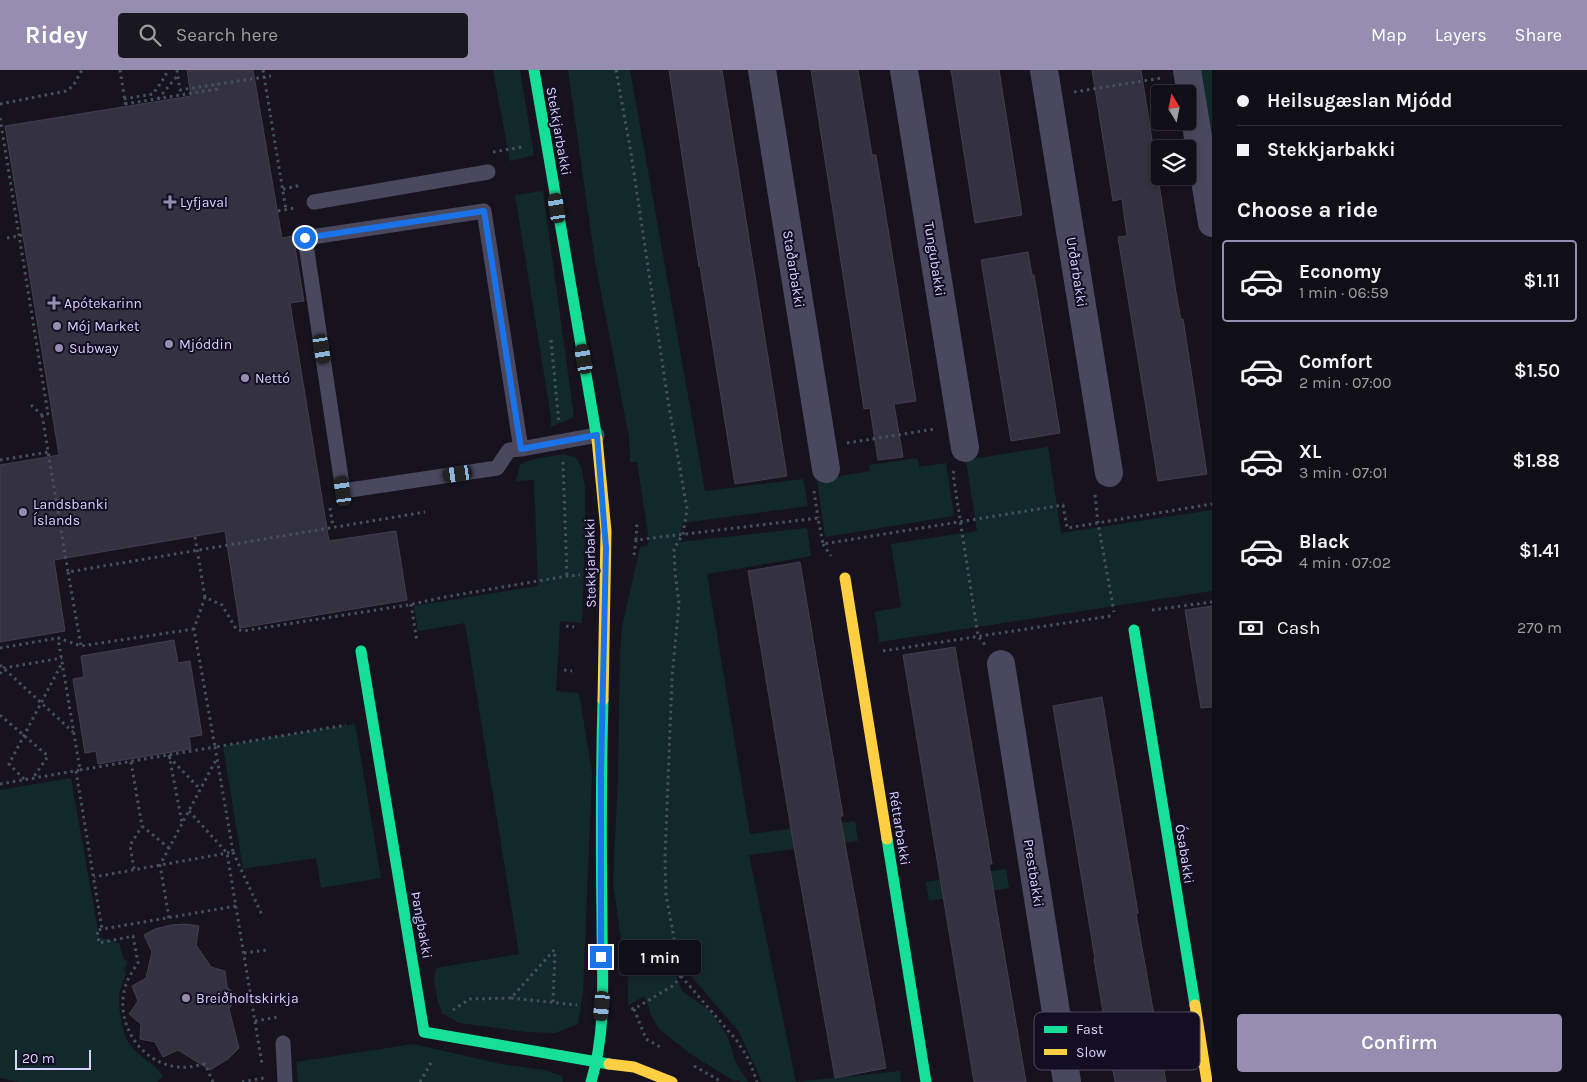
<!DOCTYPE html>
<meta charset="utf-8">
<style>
body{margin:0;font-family:Karla,sans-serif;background:#19171f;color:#f1f3f6;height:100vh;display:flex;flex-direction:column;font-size:19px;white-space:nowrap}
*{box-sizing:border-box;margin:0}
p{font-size:16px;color:#9c9ca1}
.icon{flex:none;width:28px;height:28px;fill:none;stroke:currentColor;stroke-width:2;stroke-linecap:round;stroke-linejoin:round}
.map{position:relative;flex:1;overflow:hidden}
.sheet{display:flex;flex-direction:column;background:#100e16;width:375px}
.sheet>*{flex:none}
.guide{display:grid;align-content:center;height:110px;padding:0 25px;background:#100e16}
.needle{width:32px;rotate:350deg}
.tools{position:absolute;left:1151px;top:15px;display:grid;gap:10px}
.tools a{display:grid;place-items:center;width:45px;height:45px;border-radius:5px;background:#100e16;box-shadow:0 2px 8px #0003,0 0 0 1px #302e35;font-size:25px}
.scale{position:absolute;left:15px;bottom:12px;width:76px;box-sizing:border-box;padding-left:5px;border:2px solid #d9d1ff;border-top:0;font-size:14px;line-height:18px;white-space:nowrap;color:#d9d1ff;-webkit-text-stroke:4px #130e23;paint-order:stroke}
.end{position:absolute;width:22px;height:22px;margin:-11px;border:6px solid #1a73e8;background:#fff;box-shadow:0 0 0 2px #fff}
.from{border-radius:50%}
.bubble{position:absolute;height:35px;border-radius:5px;background:#100e16;box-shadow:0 2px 8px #0003,0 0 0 1px #302e35;font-size:16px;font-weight:600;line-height:35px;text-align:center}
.car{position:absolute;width:15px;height:30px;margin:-15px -8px;border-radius:6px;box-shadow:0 0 4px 1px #0007;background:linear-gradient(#222 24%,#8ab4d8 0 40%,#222 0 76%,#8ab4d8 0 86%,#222 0)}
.guide b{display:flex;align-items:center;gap:18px;height:48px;font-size:19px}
.guide b+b{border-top:1px solid #302e35}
.guide i{width:12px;height:12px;background:#f1f3f6}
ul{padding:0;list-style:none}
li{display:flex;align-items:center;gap:15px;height:82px;margin:0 10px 8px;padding:0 15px;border:2px solid transparent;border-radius:5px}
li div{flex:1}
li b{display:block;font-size:19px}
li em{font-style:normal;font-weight:600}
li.current{border-color:#958eb0}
li>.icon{width:45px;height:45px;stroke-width:1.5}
h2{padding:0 25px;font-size:22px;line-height:60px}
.pay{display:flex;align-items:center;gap:12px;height:55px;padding:0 25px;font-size:19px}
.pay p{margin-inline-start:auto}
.primary-button{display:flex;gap:10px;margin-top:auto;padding:10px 25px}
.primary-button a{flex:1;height:58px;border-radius:5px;background:#958eb0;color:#fff;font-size:20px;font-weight:600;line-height:58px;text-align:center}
header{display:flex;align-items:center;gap:30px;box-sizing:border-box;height:70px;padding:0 25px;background:#958eb0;color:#fff}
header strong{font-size:24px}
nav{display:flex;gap:28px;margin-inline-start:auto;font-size:18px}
.search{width:350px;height:45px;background:#19171f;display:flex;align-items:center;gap:12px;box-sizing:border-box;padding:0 18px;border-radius:5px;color:#9c9ca1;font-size:19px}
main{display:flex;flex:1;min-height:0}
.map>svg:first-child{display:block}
.green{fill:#12292b}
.building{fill:#343140;stroke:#433d52}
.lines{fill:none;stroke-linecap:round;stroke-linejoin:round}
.path{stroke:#45515f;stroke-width:3;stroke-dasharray:2.5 4;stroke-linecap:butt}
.lane{stroke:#4a485f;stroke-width:15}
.street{stroke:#4a485f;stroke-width:28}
.fast{stroke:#16e098;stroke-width:11}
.slow{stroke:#ffcf43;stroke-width:11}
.route{stroke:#1a73e8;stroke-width:6}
.poi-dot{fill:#958eb0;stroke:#130e23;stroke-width:2}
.labels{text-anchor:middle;stroke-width:4;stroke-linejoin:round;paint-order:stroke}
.street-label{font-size:14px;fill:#d9d1ff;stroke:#130e23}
.poi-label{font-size:14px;fill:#d9d1ff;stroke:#130e23;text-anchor:start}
.key{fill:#130e23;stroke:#4e4865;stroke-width:1}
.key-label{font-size:14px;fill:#d9d1ff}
</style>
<header>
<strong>Ridey</strong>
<div class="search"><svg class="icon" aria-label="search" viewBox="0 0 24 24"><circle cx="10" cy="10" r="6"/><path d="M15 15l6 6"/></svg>Search here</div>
<nav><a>Map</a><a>Layers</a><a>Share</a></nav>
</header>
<main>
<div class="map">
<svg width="1212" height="1012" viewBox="0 0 1212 1012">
<rect width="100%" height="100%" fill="#16131e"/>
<!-- green -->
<g class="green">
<path d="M 493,0 L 520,0 L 534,85 L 510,91 Z"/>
<path d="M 568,0 L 630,0 L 705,421 L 803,409 L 808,436 L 682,453 L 680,472 L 807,458 L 811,486 L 707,504 L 750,764 L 855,751 L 858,771 L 749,785 L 796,1012 L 900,1001 L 901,1012 L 762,1012 L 739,962 L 686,900 L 676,906 L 682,921 L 710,941 L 728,967 L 735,991 L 748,1012 L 741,1012 L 737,1010 L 734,1011 L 689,983 L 659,959 L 649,941 L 650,940 L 644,926 L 628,936 L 628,899 L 623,884 L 613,812 L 618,709 L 620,582 L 622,557 L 640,477 L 647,476 L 649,470 L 637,392 L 630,392 L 629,367 L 595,191 Z"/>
<path d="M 1200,0 L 1212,0 L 1212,76 Z"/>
<path d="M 543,121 L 574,347 L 551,357 L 551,347 L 515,125 Z"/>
<path d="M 1048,377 L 1061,463 L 1212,440 L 1212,521 L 879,572 L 875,542 L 901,537 L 891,474 L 977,461 L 966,390 Z"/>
<path d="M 564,384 L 575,387 L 581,396 L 585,417 L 585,464 L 582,553 L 560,551 L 556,621 L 579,623 L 592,703 L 583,922 L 578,954 L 555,963 L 526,962 L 459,953 L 443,944 L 438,933 L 434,910 L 436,898 L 519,884 L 465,553 L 418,561 L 414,536 L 538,516 L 534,410 L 516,411 L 520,394 L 535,389 Z"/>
<path d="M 918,388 L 919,397 L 946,393 L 954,446 L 825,467 L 817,410 L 870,401 L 869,395 Z"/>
<path d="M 355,654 L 381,808 L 321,818 L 316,788 L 243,799 L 223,676 Z"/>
<path d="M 71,708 L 99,867 L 119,873 L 124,890 L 128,891 L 124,900 L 126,903 C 124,909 121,915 120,921 C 117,936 122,967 132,978 C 142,989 156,993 163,1007 L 159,1009 L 158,1012 L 19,1012 L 0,1008 L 0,720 Z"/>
<path d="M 1006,799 L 1009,818 L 929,831 L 926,812 Z"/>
<path d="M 413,974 L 501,994 L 544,1000 L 562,1006 L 563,1012 L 298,1012 L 296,992 Z"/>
</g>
<!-- building -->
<g class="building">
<path d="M 187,0 L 253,0 L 282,168 L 293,166 L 304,231 L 290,233 L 329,471 L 396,461 L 407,530 L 240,558 L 225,461 L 54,490 L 65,561 L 0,572 L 0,395 L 59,385 L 5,56 L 191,26 Z"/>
<path d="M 669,0 L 722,0 L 787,406 L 735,414 L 700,196 L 699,197 Z"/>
<path d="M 811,0 L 858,0 L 872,85 L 876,85 L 916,331 L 894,334 L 903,387 L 878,390 L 870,338 L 864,339 Z"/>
<path d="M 951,0 L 999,0 L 1022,145 L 975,153 Z"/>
<path d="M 1092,0 L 1141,0 L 1177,228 L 1181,250 L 1183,249 L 1207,404 L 1158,411 L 1118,167 L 1127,166 L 1122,129 L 1113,131 Z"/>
<path d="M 1028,182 L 1032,205 L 1034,205 L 1060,363 L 1011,371 L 981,190 Z"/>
<path d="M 800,492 L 843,746 L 840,746 L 886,998 L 835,1008 L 793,771 L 748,501 Z"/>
<path d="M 1212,536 L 1212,637 L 1201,638 L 1185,540 Z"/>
<path d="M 174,570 L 178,593 L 190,591 L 202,665 L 189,667 L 191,679 L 98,694 L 96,681 L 85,683 L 73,609 L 84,607 L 81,586 Z"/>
<path d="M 955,577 L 992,794 L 989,794 L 1026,1012 L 974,1012 L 903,585 Z"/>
<path d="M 1102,627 L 1138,843 L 1136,844 L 1166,1012 L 1115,1012 L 1094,889 L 1095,889 L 1053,636 Z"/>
<path d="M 185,854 L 199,856 L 196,875 L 211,897 L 225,901 L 227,917 L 237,926 L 229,939 L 239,978 L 228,989 L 210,1000 L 178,980 L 163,987 L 155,972 L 140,969 L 141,954 L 129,944 L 138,931 L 132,916 L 146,908 L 152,882 L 144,865 L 155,859 L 171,855 Z"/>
</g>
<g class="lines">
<!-- path -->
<g class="path">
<path d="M 120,0 L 126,37"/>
<path d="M 177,0 L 180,20 L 271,6"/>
<path d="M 263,0 L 286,140"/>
<path d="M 616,0 L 631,83 L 668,331 L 687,439 L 683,464 L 674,479 L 675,503 L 679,533 L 672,608 L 665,788 L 666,825 L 681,906 L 674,915 L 634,939 L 629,938"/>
<path d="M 1074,22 L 1162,8"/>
<path d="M 124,29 L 153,24 L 166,5 L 165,0"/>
<path d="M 158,29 L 178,5"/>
<path d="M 0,34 L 66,21 L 73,16 L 82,0"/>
<path d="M 125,34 L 217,19 L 217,14"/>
<path d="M 0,48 L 48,344"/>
<path d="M 493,82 L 522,77"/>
<path d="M 283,119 L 302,115"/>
<path d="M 278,141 L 295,138 L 296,140"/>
<path d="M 7,168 L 23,165"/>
<path d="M 551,270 L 559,353"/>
<path d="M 31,335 L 42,345 L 52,343"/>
<path d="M 42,345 L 68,502 L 425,442"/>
<path d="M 847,373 L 935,359"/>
<path d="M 0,390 L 49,382"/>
<path d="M 563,392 L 567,506"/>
<path d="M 954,401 L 953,404 L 978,566 L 985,575"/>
<path d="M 814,421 L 818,448"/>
<path d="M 1095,425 L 1098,453 L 1114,542"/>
<path d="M 330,438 L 333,457"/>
<path d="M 195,467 L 205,527 L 222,535 L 236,559 L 243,561 L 408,535 L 445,527 L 567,506 L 580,505"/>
<path d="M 636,470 L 637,451"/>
<path d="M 823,474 L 831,486"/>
<path d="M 634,485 L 636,470 L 818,448 L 823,474 L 1063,435 L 1067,458 L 1212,434"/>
<path d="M 68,502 L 81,576"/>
<path d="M 205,527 L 194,559 L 215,677 L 346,655"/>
<path d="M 411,534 L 417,572"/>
<path d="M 1152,540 L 1212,532"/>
<path d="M 566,556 L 574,557"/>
<path d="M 0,578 L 58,568 L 81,576 L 194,559"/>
<path d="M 883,581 L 1111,546"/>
<path d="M 0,595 L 73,662"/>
<path d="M 564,600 L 572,601"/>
<path d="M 0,604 L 4,598 L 62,588"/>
<path d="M 0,645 L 48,686 L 33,708"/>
<path d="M 169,685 L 182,753"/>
<path d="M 169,687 L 200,719"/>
<path d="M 131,692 L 142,756 L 169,778"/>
<path d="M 80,700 L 215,677 L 233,782 L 94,807"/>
<path d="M 76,701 L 102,859"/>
<path d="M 24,709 L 9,694 L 62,593"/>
<path d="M 0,714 L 80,700 L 58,568"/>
<path d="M 189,741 L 227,783 L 262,994"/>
<path d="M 233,782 L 262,845"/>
<path d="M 134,799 L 130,775 L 142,756"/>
<path d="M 169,848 L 160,795 L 217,688"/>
<path d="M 244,883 L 267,880"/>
<path d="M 681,906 L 737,971 L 749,990 L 757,1012"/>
<path d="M 511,928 L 577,935"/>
<path d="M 553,932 L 555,880"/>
<path d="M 634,939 L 646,969 L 660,977"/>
<path d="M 453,940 L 470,929 L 511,928 L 555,879"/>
<path d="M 255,951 L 278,947"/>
<path d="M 694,996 L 722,1012"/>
<path d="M 213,1012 L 205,994 C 196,996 187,998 178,997 C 140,993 115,953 125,917 C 128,908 133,900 138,893 L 133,866 L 99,873 L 97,860 L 236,836"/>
<path d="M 242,1012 L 264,1008"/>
<path d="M 420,1012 L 432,991"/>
</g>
<!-- lane -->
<g class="lane">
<path d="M 314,132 L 488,102"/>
<path d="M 521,379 L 484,141 L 305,168 L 343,421 L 497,398 L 509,380 L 521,379 L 597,365"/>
<path d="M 283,973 L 285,1012"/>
</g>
<!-- street -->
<g class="street">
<path d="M 762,0 L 826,399"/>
<path d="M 904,0 L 965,378"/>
<path d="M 1044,0 L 1109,403"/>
<path d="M 1187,0 L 1212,153"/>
<path d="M 1001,594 L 1067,1012"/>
</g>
<!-- fast -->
<g class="fast">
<path d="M 534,0 L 597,369"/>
<path d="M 1134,560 L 1195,935"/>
<path d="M 361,581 L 424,962 L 609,994"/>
<path d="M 887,769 L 926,1012"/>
<path d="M 591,1012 C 607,960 602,903 602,850 C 601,776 601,703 603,630"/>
</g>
<!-- slow -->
<g class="slow">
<path d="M 597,369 L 606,461 L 603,630"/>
<path d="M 845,508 L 887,769"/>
<path d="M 1195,935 L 1207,1012"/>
<path d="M 609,994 L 634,997 L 672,1012"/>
</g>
</g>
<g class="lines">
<!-- route -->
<path class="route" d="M 305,168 L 484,141 L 521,379 L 597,365 L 606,478 L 601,702 L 601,887"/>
</g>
<!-- markers -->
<g class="poi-dot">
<path d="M167.5 124.5h5v5h5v5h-5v5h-5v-5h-5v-5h5z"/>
<path d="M51.5 225.5h5v5h5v5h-5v5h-5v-5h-5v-5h5z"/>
<circle cx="57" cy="256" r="5"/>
<circle cx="169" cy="274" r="5"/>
<circle cx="59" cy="278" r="5"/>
<circle cx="245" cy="308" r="5"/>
<circle cx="23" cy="442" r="5"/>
<circle cx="186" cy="928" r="5"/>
</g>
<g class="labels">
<!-- street labels -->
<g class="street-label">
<text transform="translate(559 61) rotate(80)" y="5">Stekkjarbakki</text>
<text transform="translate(935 189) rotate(81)" y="5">Tungubakki</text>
<text transform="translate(794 199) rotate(81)" y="5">Staðarbakki</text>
<text transform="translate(1077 202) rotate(81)" y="5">Urðarbakki</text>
<text transform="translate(590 493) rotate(-91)" y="5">Stekkjarbakki</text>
<text transform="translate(900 758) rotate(81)" y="5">Réttarbakki</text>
<text transform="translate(1185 784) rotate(81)" y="5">Ósabakki</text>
<text transform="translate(1034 803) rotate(81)" y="5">Prestbakki</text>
<text transform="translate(422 855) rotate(80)" y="5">Þangbakki</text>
</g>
<!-- poi labels -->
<g class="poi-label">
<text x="180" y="137">Lyfjaval</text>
<text x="64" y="238">Apótekarinn</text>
<text x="67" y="261">Mój Market</text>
<text x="179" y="279">Mjóddin</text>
<text x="69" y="283">Subway</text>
<text x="255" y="313">Nettó</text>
<text x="33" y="439">Landsbanki<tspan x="33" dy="16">Íslands</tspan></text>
<text x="196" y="933">Breiðholtskirkja</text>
</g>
</g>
<!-- legend -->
<rect x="1034" y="942" width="166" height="58" rx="8" class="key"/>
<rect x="1044" y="956" width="23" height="7" fill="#16e098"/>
<rect x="1044" y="979" width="23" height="6" fill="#ffcf43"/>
<g class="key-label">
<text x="1076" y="964">Fast</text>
<text x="1076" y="987">Slow</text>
</g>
</svg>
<div class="tools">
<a><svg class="needle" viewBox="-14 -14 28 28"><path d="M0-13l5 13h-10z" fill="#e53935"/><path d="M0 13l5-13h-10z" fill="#9c9ca1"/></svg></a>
<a><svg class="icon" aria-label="layers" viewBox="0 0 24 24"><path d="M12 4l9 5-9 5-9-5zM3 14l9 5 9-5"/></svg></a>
</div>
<div class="scale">20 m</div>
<i class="end from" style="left:305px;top:168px"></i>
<i class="end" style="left:601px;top:887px"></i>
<div class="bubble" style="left:619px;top:870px;width:82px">1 min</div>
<i class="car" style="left:557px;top:138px;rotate:351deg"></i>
<i class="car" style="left:322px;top:279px;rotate:171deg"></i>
<i class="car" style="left:584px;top:289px;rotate:350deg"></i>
<i class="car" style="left:458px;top:404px;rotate:261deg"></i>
<i class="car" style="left:343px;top:421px;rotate:352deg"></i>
<i class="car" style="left:602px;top:936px;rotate:185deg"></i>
</div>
<section class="sheet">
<div class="guide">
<b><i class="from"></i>Heilsugæslan Mjódd</b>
<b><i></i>Stekkjarbakki</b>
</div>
<h2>Choose a ride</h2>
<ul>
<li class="current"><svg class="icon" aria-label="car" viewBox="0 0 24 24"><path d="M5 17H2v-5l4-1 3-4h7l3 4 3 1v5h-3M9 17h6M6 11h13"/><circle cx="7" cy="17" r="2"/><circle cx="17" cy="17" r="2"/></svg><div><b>Economy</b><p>1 min · 06:59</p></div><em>$1.11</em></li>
<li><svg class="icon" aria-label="car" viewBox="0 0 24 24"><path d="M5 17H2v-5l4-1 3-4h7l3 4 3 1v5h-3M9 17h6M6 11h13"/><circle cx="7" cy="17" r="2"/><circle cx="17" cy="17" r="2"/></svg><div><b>Comfort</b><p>2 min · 07:00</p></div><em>$1.50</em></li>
<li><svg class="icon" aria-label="car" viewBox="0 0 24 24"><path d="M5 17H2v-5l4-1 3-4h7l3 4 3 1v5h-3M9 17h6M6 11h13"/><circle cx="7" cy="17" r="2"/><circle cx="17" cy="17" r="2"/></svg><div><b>XL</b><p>3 min · 07:01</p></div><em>$1.88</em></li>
<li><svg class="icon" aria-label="car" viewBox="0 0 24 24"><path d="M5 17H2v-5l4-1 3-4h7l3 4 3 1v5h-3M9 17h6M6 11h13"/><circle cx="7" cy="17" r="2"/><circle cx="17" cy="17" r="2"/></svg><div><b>Black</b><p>4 min · 07:02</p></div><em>$1.41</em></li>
</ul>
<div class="pay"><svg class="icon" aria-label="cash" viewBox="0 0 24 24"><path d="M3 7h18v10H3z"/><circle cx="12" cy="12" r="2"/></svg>Cash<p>270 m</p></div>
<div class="primary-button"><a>Confirm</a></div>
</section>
</main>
